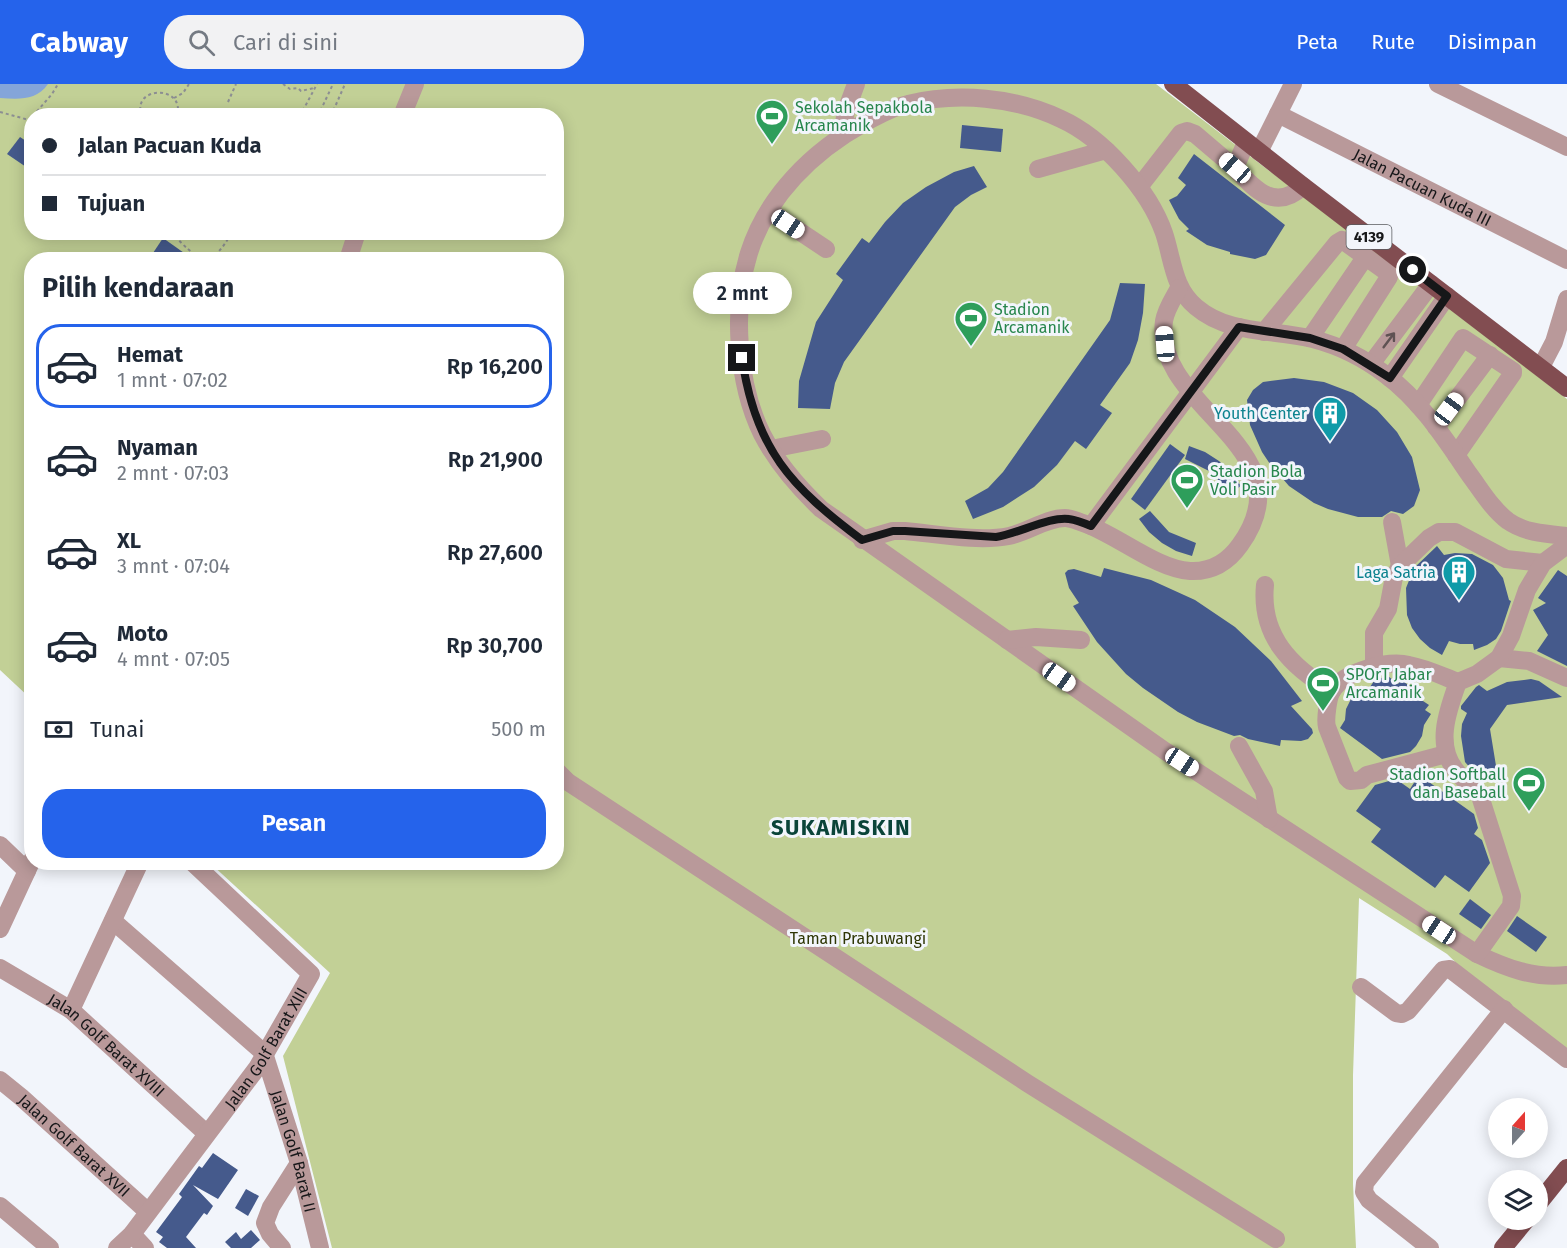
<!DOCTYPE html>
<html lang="id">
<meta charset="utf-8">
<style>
body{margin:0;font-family:"Fira Sans",sans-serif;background:#f2f2f3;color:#1f2937;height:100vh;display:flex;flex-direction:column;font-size:22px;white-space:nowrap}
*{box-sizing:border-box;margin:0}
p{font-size:20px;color:#747a83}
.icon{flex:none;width:33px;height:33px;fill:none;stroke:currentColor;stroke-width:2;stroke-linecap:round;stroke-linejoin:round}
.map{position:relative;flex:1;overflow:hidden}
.side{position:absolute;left:24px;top:168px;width:540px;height:618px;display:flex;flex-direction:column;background:#fff;border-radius:24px;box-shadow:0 3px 15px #0003}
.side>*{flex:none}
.banner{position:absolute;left:24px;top:24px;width:540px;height:132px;border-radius:24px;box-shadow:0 3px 15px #0003;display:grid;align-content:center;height:132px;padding:0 18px;background:#fff}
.needle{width:39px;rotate:21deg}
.controls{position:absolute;left:1488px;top:1014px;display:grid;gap:12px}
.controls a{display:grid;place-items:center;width:60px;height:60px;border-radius:50%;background:#fff;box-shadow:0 3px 15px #0003;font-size:30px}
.end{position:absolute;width:27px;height:27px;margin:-14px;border:8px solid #161719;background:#fff;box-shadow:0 0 0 3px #fff}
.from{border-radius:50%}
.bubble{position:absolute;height:42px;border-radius:21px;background:#fff;box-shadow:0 3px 15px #0003;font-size:20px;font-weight:600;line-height:42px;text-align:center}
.car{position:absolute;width:18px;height:36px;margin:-18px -9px;border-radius:8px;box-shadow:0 0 4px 2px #0007;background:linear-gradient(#fff 24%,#345 0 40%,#fff 0 76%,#345 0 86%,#fff 0)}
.banner b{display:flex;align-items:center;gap:21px;height:57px;font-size:22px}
.banner b+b{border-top:2px solid #e0e1e3}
.banner i{width:15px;height:15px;background:#1f2937}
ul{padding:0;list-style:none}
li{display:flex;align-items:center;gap:18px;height:84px;margin:0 12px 9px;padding:0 6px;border:3px solid transparent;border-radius:24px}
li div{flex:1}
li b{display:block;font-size:22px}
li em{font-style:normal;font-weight:600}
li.on{border-color:#2563eb}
li>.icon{width:54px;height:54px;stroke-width:1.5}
h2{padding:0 18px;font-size:27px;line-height:72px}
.pay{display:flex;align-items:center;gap:15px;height:66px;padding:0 18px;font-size:22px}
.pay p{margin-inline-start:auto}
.action{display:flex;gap:12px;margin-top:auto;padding:12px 18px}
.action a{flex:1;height:69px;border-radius:24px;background:#2563eb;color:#fff;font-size:24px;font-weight:600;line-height:69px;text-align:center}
header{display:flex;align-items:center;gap:36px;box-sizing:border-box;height:84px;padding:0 30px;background:#2563eb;color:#fff}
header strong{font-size:28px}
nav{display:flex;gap:33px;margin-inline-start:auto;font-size:21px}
.search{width:420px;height:54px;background:#f2f2f3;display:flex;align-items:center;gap:15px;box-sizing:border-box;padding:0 21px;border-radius:24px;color:#747a83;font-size:22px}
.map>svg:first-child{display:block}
.green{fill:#c2d096;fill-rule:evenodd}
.water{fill:#84a5d9}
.building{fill:#455a8c}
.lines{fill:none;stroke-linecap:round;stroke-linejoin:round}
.path{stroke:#8c8e92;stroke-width:2;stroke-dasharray:3 3;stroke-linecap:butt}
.minor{stroke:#b9999a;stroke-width:18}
.major{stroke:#824d51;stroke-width:18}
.oneway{stroke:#5f5253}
.route{stroke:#161719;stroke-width:8}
.labels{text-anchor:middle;stroke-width:6;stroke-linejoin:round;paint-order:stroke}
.shield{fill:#f2f5fb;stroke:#585a5d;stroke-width:1.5}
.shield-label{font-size:15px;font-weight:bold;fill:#161719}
.leisure-label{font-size:16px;fill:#27864d;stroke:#f2f5fb;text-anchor:start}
.street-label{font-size:16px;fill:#161719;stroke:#f2f5fb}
.culture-label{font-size:16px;fill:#0d838f;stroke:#f2f5fb;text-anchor:end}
.park-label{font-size:16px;fill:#2e3605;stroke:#f2f5fb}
.district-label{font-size:22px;font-weight:bold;letter-spacing:1.5px;fill:#0a4439;stroke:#f2f5fb}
</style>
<header>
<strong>Cabway</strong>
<div class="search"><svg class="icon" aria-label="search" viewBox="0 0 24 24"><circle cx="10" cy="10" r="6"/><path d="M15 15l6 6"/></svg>Cari di sini</div>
<nav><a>Peta</a><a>Rute</a><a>Disimpan</a></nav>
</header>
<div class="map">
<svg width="1567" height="1164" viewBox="0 0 1567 1164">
<rect width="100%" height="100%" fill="#f2f5fb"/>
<!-- green -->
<path class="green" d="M 0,0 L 1156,0 L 1567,315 L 1567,971 L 1504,925 L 1447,870 L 1359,814 L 1353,991 L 1353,1100 L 1356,1164 L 332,1164 L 283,972 L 330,889 L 210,779 L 556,778 L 556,176 L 32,176 L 31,615 L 0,586 ZM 32,32 L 556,32 L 556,148 L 32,148 Z"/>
<!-- water -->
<path class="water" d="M 0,0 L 48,0 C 36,17 19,15 0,14 Z"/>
<!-- building -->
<g class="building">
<path d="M 962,41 L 1003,45 L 1001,68 L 960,64 Z"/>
<path d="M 20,53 L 32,61 L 32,87 L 7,70 Z"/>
<path d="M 1194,70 L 1285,141 L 1266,171 L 1255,175 L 1230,170 L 1230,168 L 1207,161 L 1186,147 L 1189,145 L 1179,135 L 1169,116 L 1177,112 L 1186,101 L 1178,94 Z"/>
<path d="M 974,82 L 987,103 L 971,111 L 955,123 L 844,278 L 835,299 L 830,325 L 798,324 L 799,297 L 816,238 L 843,196 L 836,190 L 862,154 L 869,159 L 885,138 L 903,119 L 926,103 L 954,88 Z"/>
<path d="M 163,154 L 194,176 L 157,176 L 151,172 Z"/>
<path d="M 1120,199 L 1145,200 L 1143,229 L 1138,256 L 1130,279 L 1100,321 L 1112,329 L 1086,365 L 1075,357 L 1057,381 L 1034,403 L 1003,423 L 973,435 L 965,417 L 988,404 L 1003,388 L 1110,236 Z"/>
<path d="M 1294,294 L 1324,298 L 1353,309 L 1377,326 L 1397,348 L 1412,373 L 1420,406 L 1414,422 L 1403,430 L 1391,427 L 1382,433 L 1358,433 L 1328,425 L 1314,419 L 1289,402 L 1270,380 L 1262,368 L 1250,341 L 1247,316 L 1253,306 L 1263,298 Z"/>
<path d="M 1170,360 L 1185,371 L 1145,426 L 1131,415 Z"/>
<path d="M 1189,362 L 1205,368 L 1219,377 L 1231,388 L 1241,402 L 1230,409 L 1211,388 L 1185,375 Z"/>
<path d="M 1150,427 L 1169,448 L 1196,459 L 1192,472 L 1176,467 L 1162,459 L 1149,448 L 1139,435 Z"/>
<path d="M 1437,462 L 1444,471 L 1455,469 L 1472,470 L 1493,481 L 1503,494 L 1509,516 L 1511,517 L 1501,547 L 1496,555 L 1487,561 L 1474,566 L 1473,560 L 1460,560 L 1449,557 L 1442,571 L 1430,564 L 1420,555 L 1412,544 L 1407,531 L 1406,504 L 1414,484 Z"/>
<path d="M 1104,484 L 1151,496 L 1195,516 L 1235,543 L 1271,577 L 1302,617 L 1291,622 L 1312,645 L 1313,649 L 1308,655 L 1301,657 L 1281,656 L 1280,662 L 1248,655 L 1240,651 L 1234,652 L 1197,638 L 1178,628 L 1143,604 L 1126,590 L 1097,558 L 1073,522 L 1079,519 L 1069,504 L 1065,489 L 1068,486 L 1074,485 L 1101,493 Z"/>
<path d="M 1558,486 L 1567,492 L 1567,582 L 1537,567 L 1548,551 L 1533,526 L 1546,519 L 1538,514 Z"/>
<path d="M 1385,592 L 1388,592 L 1398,600 L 1401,596 L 1420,609 L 1417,613 L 1429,621 L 1425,626 L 1431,630 L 1424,641 L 1422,652 L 1416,662 L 1410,668 L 1382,675 L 1340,644 L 1345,636 L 1346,625 L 1351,615 L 1359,607 L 1370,603 L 1376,594 L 1380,593 L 1383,595 Z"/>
<path d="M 1531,595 L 1539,597 L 1562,613 L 1507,621 L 1490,645 L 1498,694 L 1488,696 L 1472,686 L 1465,678 L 1461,652 L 1462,640 L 1467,629 L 1461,625 L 1461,622 L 1476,603 L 1479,601 L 1487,607 L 1507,598 Z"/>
<path d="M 1419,691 L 1474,730 L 1478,744 L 1474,750 L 1482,756 L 1490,779 L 1469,808 L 1445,791 L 1435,804 L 1371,758 L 1381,745 L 1356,727 L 1375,701 L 1396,695 L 1410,705 Z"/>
<path d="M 1470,815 L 1491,831 L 1481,845 L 1459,830 Z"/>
<path d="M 1517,832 L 1547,853 L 1536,868 L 1507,847 Z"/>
<path d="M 213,1069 L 238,1086 L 218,1115 L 193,1101 L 213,1122 L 207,1131 L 204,1129 L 186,1153 L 196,1164 L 167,1164 L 159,1158 L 163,1153 L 156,1148 L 182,1113 L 179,1110 L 199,1082 L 202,1084 Z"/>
<path d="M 246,1105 L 259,1112 L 248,1132 L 235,1124 Z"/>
<path d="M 251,1146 L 260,1156 L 251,1164 L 231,1164 L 225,1158 L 236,1148 L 241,1155 Z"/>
</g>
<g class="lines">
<!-- path -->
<g class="path">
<path d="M 283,0 L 290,5 L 298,4 L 301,7 L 314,4"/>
<path d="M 174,14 L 183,9 L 189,0"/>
<path d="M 228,18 L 236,0"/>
<path d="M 0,28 L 29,36"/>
<path d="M 33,32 L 52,10 L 58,0"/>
<path d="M 142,32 C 130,2 186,0 177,32"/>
<path d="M 300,32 L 317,0"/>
<path d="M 318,32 L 333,0"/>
<path d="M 331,32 L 345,0"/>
<path d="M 32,33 L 29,36 L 29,49 L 32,54"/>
<path d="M 171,148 C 198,177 210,188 232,148"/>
</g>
<!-- minor -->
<g class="minor">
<path d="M 1438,0 L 1567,63"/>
<path id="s1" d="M 1278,30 L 1567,176"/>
<path d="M 402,32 L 415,0"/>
<path d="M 842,51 L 846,27 L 856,0"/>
<path d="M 1246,58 L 1235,84 C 1255,106 1276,128 1303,102"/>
<path d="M 1259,68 L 1293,0"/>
<path d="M 1038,85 L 1106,66"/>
<path d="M 1139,103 L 1181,49 L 1187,47 L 1195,50 L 1235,84"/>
<path d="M 769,127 L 826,165"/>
<path d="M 348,176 L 357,148"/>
<path d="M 1264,248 L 1337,159 L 1342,156 L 1388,189 L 1389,193 L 1343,265"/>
<path d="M 1310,254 L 1366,172"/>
<path d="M 1371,280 L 1431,200"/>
<path d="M 1541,283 L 1554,258 L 1567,215"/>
<path d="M 1390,294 L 1447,212"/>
<path d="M 1418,321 L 1463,254 L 1513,287 L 1513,289 L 1456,371"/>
<path d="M 1436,343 L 1490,271"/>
<path d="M 771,365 L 822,355"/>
<path d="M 1392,438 L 1400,482"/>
<path d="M 1091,442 L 1239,243"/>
<path d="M 1567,452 C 1547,450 1525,449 1508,437 C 1492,425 1481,406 1469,390 C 1445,355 1421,317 1386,291 C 1364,274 1340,262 1313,255 C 1273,245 1229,251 1196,223 C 1173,204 1173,176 1164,149 C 1149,106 1103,54 1061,35 C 1015,13 957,8 908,20 C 892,23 878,32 864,39 C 813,67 767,112 749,169 C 732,223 737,299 762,350 C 777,379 797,402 821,425 L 1165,667 L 1477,870 C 1506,884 1535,895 1567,891"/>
<path d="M 862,456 L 893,447 L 905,447 C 937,450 978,458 1009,452 C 1028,448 1046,434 1065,434 C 1071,434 1077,437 1083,439 C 1116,450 1156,485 1190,487 C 1211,488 1228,478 1240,461 C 1311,363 1152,325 1164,237 C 1166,225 1173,215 1179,204"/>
<path d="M 1265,501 C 1260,552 1291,583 1332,607"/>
<path d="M 1007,556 L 1036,553 L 1081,556"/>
<path d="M 1499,574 L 1529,577 L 1567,594"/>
<path d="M 1374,582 L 1374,549 L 1388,525 L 1394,493 L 1400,482 L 1429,454 L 1439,448 L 1455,448 L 1506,475 L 1543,479"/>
<path d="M 1239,662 L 1264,707 L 1269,735"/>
<path d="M 1446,670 L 1367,691 L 1361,696 L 1350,697 L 1347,694 L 1327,643 C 1325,636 1328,613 1332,607 C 1344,587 1388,576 1409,581 C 1426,584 1442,592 1458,598"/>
<path d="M 556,686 L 568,698 L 1027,999 L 1276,1155"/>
<path d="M 0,761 L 27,787"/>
<path id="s2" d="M 113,837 L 264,969 L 299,1079 L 320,1164"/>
<path d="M 0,845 L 32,776"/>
<path d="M 1477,870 L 1511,822 L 1512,812 L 1480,712 C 1473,702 1464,697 1457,688 C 1434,662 1448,626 1458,598 L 1477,590 L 1499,574 L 1511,552 L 1527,506 L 1543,479 L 1567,461"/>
<path id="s3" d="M 0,884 L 71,926 L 206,1049"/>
<path d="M 1361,903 L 1396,929 L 1402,930 L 1408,927 L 1443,886 L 1450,885 L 1567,975"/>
<path d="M 71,926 L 140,778"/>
<path id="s4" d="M 0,996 L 21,1013 L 147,1127"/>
<path d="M 0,1122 L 50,1164"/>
<path d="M 132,1150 L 145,1164"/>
<path id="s5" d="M 117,1164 L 132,1150 L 257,984 L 311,890 L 192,778"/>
<path d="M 282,1164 L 270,1150 L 265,1139 L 271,1123 L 299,1079"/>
<path d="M 1430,1164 L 1369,1116 L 1364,1108 L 1365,1099 L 1504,925"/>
</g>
<!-- major -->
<g class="major">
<path d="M 1173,0 L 1303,102 L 1567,304"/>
<path d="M 1538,1120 L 1567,1084"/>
<path d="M 1503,1164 L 1526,1136"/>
</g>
</g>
<!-- one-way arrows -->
<defs><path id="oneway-shaft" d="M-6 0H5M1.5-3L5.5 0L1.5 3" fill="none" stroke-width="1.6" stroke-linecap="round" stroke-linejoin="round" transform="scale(1.5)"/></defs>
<use class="oneway" href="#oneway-shaft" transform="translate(1389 256) rotate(-53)"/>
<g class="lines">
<!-- route -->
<path class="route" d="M 742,274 C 755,365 791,403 862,456 L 893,447 L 905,447 L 996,453 C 1017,450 1051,432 1069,435 C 1076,436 1084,439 1091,442 L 1239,243 L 1310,254 L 1343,265 L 1390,294 L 1447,212 L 1413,186"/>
</g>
<!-- icons -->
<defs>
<symbol id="stadium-pin" viewBox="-11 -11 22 30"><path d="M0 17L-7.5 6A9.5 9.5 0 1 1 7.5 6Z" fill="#2e9e5b" stroke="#f2f5fb"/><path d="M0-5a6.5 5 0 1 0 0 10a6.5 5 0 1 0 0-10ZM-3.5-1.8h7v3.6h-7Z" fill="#fff"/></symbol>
<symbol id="building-pin" viewBox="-11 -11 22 30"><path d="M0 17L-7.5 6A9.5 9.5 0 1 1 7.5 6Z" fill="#0f9aa8" stroke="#f2f5fb"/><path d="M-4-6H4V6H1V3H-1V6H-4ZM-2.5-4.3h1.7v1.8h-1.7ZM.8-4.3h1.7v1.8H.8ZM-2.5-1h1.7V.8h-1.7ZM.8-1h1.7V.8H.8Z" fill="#fff"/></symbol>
</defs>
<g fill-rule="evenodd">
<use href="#stadium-pin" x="753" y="13" width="38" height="52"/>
<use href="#stadium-pin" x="952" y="215" width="38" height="52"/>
<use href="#building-pin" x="1311" y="310" width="38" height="52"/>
<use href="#stadium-pin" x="1168" y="377" width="38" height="52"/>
<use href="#building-pin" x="1440" y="469" width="38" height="52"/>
<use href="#stadium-pin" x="1304" y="580" width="38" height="52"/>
<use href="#stadium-pin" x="1510" y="680" width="38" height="52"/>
</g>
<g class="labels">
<!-- shield labels -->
<rect class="shield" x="1346.5" y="141" width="45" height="24" rx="4.5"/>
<g class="shield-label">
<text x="1369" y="158">4139</text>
</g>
<!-- leisure labels -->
<g class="leisure-label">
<text x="795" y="29">Sekolah Sepakbola<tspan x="795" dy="18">Arcamanik</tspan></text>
<text x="994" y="231">Stadion<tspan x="994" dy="18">Arcamanik</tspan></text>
<text x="1210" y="393">Stadion Bola<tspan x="1210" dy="18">Voli Pasir</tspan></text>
<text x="1346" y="596">SPOrT Jabar<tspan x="1346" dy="18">Arcamanik</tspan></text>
<text x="1506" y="696" text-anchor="end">Stadion Softball<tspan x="1506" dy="18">dan Baseball</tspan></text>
</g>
<!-- street labels -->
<g class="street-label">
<text dy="6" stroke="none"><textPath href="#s1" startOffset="162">Jalan Pacuan Kuda III</textPath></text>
<text dy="6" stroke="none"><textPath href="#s3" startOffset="132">Jalan Golf Barat XVIII</textPath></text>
<text dy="6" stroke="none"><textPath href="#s5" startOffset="250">Jalan Golf Barat XIII</textPath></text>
<text dy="6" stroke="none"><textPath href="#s4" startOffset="99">Jalan Golf Barat XVII</textPath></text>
<text dy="6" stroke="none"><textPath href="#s2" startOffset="303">Jalan Golf Barat II</textPath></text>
</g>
<!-- culture labels -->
<g class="culture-label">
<text x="1307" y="335">Youth Center</text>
<text x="1436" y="494">Laga Satria</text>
</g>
<!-- park labels -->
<g class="park-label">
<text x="858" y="860">Taman Prabuwangi</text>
</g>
<!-- district labels -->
<g class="district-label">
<text x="841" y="751">SUKAMISKIN</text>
</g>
</g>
</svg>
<div class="controls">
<a><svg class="needle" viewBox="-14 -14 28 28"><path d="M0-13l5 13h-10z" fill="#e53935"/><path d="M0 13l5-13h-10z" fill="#747a83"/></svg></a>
<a><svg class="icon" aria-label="layers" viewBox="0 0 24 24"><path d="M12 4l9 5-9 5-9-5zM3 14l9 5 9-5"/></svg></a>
</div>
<i class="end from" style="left:1413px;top:186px"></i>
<i class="end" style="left:742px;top:274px"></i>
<div class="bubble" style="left:693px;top:188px;width:99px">2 mnt</div>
<i class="car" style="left:1235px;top:84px;rotate:311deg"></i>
<i class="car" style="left:788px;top:140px;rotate:124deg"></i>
<i class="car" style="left:1165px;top:260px;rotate:356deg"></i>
<i class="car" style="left:1449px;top:325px;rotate:37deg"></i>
<i class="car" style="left:1059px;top:593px;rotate:125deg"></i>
<i class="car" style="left:1182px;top:678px;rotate:123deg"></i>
<i class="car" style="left:1439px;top:846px;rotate:303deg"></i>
<div class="banner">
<b><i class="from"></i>Jalan Pacuan Kuda</b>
<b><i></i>Tujuan</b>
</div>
<section class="side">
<h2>Pilih kendaraan</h2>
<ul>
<li class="on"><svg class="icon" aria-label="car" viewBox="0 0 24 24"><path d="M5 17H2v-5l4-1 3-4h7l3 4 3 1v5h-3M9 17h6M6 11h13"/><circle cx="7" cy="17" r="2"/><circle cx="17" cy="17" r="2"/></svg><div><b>Hemat</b><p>1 mnt · 07:02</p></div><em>Rp 16,200</em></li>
<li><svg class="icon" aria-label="car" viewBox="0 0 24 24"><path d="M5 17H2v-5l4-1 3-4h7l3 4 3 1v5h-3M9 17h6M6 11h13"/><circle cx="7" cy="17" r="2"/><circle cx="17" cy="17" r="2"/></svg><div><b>Nyaman</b><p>2 mnt · 07:03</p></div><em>Rp 21,900</em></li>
<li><svg class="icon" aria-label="car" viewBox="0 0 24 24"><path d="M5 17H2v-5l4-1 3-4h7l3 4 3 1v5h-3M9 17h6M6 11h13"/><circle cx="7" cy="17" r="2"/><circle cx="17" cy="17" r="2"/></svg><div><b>XL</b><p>3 mnt · 07:04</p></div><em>Rp 27,600</em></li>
<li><svg class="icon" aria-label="car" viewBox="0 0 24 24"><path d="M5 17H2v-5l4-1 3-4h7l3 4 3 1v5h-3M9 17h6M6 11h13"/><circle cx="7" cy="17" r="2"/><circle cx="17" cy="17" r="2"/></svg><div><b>Moto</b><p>4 mnt · 07:05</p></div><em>Rp 30,700</em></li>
</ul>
<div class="pay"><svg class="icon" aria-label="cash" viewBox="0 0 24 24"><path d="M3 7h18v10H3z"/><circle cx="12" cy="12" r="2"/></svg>Tunai<p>500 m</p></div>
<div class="action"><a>Pesan</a></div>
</section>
</div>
